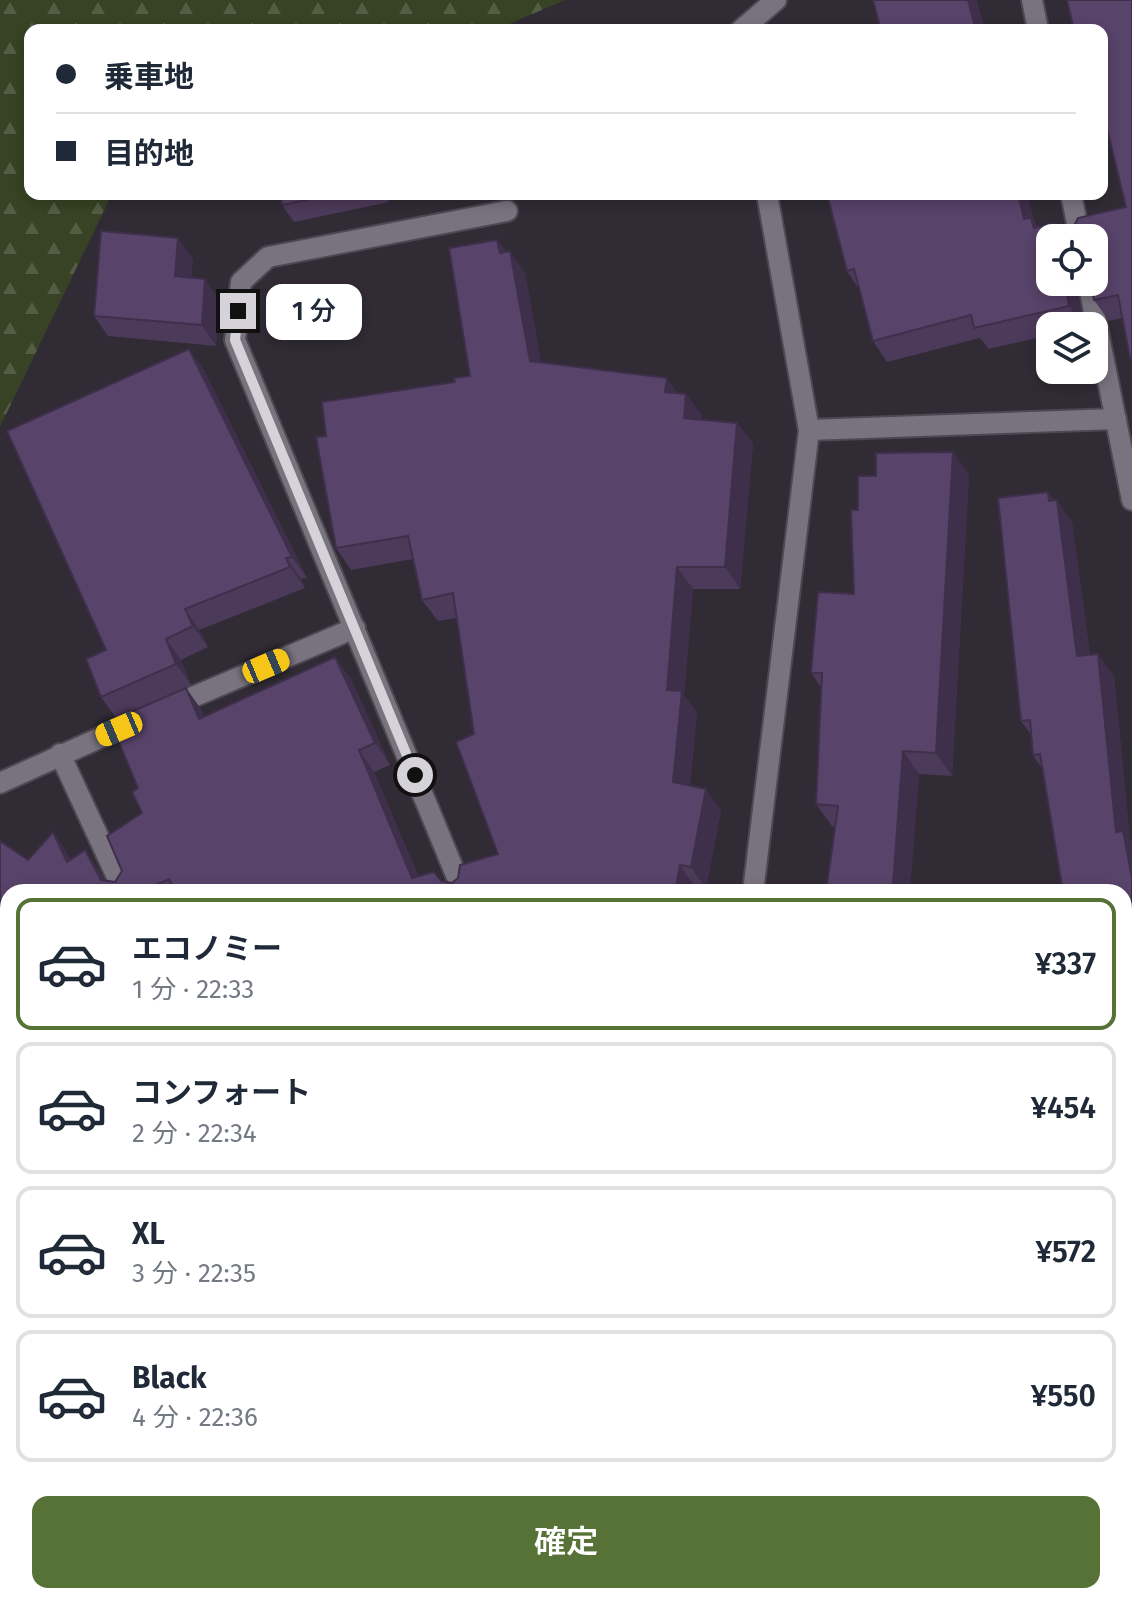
<!DOCTYPE html>
<html lang="ja">
<meta charset="utf-8">
<style>
body{margin:0;font-family:"Fira Sans","Noto Sans JP",sans-serif;background:#f6f6f7;color:#1f2937;height:100vh;display:flex;flex-direction:column;font-size:30px;white-space:nowrap}
*{box-sizing:border-box;margin:0}
p{font-size:26px;color:#747a83}
.icon{flex:none;width:44px;height:44px;fill:none;stroke:currentColor;stroke-width:2;stroke-linecap:round;stroke-linejoin:round}
.map{position:relative;flex:1;overflow:hidden}
.drawer{position:absolute;left:0px;top:884px;width:1132px;height:720px;display:flex;flex-direction:column;background:#fff;border-radius:24px 24px 0 0;box-shadow:0 4px 12px #0003}
.drawer>*{flex:none}
.top-card{position:absolute;left:24px;top:24px;width:1084px;height:176px;border-radius:16px;box-shadow:0 4px 12px #0003;display:grid;align-content:center;height:176px;padding:0 32px;background:#fff}
.buttons{position:absolute;left:1036px;top:224px;display:grid;gap:16px}
.buttons a{display:grid;place-items:center;width:72px;height:72px;border-radius:16px;background:#fff;box-shadow:0 4px 12px #0003;font-size:40px}
.end{position:absolute;width:36px;height:36px;margin:-18px;border:10px solid #d6d2d9;background:#111;box-shadow:0 0 0 4px #111}
.from{border-radius:50%}
.bubble{position:absolute;height:56px;border-radius:16px;background:#fff;box-shadow:0 4px 12px #0003;font-size:26px;font-weight:600;line-height:56px;text-align:center}
.car{position:absolute;width:24px;height:48px;margin:-24px -12px;border-radius:10px;box-shadow:0 0 6px 2px #0007;background:linear-gradient(#f5c518 24%,#345 0 40%,#f5c518 0 76%,#345 0 86%,#f5c518 0)}
.top-card b{display:flex;align-items:center;gap:28px;height:76px;font-size:30px}
.top-card b+b{border-top:2px solid #e0e1e3}
.top-card i{width:20px;height:20px;background:#1f2937}
ul{padding:14px 0 0;list-style:none}
li{display:flex;align-items:center;gap:24px;height:132px;margin:0 16px 12px;padding:0 16px;border:4px solid #e0e1e3;border-radius:16px}
li div{flex:1}
li b{display:block;font-size:30px}
li em{font-style:normal;font-weight:600}
li.active{border-color:#567236}
li>.icon{width:72px;height:72px;stroke-width:1.5}
.button{display:flex;gap:16px;margin-top:auto;padding:16px 32px}
.button a{flex:1;height:92px;border-radius:16px;background:#567236;color:#fff;font-size:32px;font-weight:600;line-height:92px;text-align:center}
.map>svg:first-child{display:block}
.forest{fill:url(#forest-firs)}
.lines{fill:none;stroke-linecap:round;stroke-linejoin:round}
.minor-casing{stroke:#4d4852;stroke-width:24}
.minor{stroke:#79737f;stroke-width:20}
.wall{fill:#4c3a5b}
.shaded-wall{fill:#3e2f4a}
.building{fill:#58436a;stroke:#3e2f4a;stroke-width:2}
.route{stroke:#d6d2d9;stroke-width:10}
</style>
<div class="map">
<svg width="1132" height="1604" viewBox="0 0 1132 1604">
<defs>
<pattern id="forest-firs" width="22" height="20" patternUnits="userSpaceOnUse" patternTransform="scale(2)"><rect width="22" height="20" fill="#374324"/><path d="M5 1l3.5 6h-7zM16 11l3.5 6h-7z" fill="#535d43"/></pattern>
</defs>
<rect width="100%" height="100%" fill="#302b35"/>
<!-- forest -->
<path class="forest" d="M 0,0 L 565,0 L 495,30 L 30,30 L 30,194 L 112,194 L 0,427 Z"/>
<g class="lines">
<defs>
<g id="minor">
<path d="M 1032,0 L 1038,30"/>
<path d="M 741,30 L 776,0"/>
<path d="M 1071,194 L 1080,238"/>
<path d="M 1088,282 L 1132,500"/>
<path d="M 809,430 L 1116,419"/>
<path d="M 167,708 L 355,628"/>
<path d="M 60,754 L 124,892"/>
<path d="M 0,783 L 137,721"/>
<path d="M 463,892 L 235,340 L 241,282 L 268,257 L 507,211"/>
<path d="M 753,892 L 809,430 L 767,194"/>
<path d="M 1124,1110 L 1132,1111"/>
<path d="M 0,1280 L 8,1277"/>
<path d="M 0,1366 L 8,1381"/>
<path d="M 121,1596 L 125,1604"/>
<path d="M 346,1604 L 362,1596"/>
</g>
</defs>
<!-- minor casing -->
<use href="#minor" class="minor-casing"/>
<!-- minor -->
<use href="#minor" class="minor"/>
</g>
<!-- wall -->
<g class="wall">
<path d="M 1132,0 L 1132,361 L 1130,358 L 1122,318 L 1109,321 L 1094,300 L 1094,238 L 1050,238 L 1050,282 L 1076,282 L 1084,326 L 1050,326 L 1050,335 L 989,349 L 980,338 L 887,362 L 873,341 L 859,289 L 847,271 L 1027,194 L 1034,222 L 1038,227 L 1067,230 L 1126,207 L 1105,119 L 1102,115 L 1102,30 Z"/>
<path d="M 280,194 L 388,194 L 389,202 L 294,222 L 282,205 Z"/>
<path d="M 497,240 L 506,252 L 525,273 L 541,362 L 686,394 L 702,416 L 701,419 L 737,423 L 753,444 L 740,589 L 693,589 L 684,695 L 697,713 L 690,785 L 721,810 L 706,889 L 695,887 L 694,892 L 8,892 L 8,1187 L 0,1191 L 0,841 L 28,860 L 53,832 L 71,860 L 85,850 L 105,881 L 115,882 L 122,871 L 142,813 L 138,788 L 201,709 L 204,717 L 351,679 L 390,765 L 374,772 L 418,876 L 452,883 L 498,854 L 474,734 L 456,618 L 438,621 L 422,600 L 413,559 L 351,570 L 336,548 L 326,436 L 470,376 Z"/>
<path d="M 193,259 L 191,277 L 219,300 L 216,346 L 108,336 L 94,316 Z"/>
<path d="M 204,370 L 307,578 L 301,579 L 305,588 L 199,630 L 208,647 L 181,660 L 191,685 L 116,718 L 101,697 L 106,650 Z"/>
<path d="M 953,452 L 969,475 L 952,776 L 919,774 L 910,886 L 826,892 L 835,827 L 832,826 L 816,804 L 821,687 L 811,673 L 854,594 L 858,510 L 876,476 Z"/>
<path d="M 1054,500 L 1072,522 L 1090,655 L 1114,676 L 1130,840 L 1132,843 L 1132,1055 L 1124,1056 L 1124,892 L 1033,755 L 1031,735 L 1021,721 Z"/>
<path d="M 1124,1122 L 1132,1123 L 1132,1206 L 1124,1205 Z"/>
<path d="M 200,1596 L 270,1596 L 253,1604 L 205,1604 Z"/>
<path d="M 406,1596 L 667,1596 L 645,1604 L 390,1604 Z"/>
<path d="M 756,1596 L 784,1596 L 763,1604 L 762,1604 Z"/>
</g>
<!-- shaded-wall -->
<g class="shaded-wall">
<path d="M 968,0 L 977,0 L 985,30 L 976,30 Z"/>
<path d="M 1018,194 L 1027,194 L 1034,223 L 1046,239 L 1024,219 Z"/>
<path d="M 178,238 L 193,259 L 190,296 L 175,276 Z"/>
<path d="M 497,240 L 512,261 L 510,251 L 525,273 L 545,383 L 530,361 L 500,253 Z"/>
<path d="M 205,279 L 219,300 L 216,346 L 202,325 Z"/>
<path d="M 1065,282 L 1076,282 L 1084,326 L 1069,306 Z"/>
<path d="M 189,349 L 204,370 L 307,578 L 292,557 Z"/>
<path d="M 667,378 L 682,399 L 665,392 Z"/>
<path d="M 686,394 L 702,416 L 699,440 L 684,418 Z"/>
<path d="M 737,423 L 753,444 L 740,589 L 725,567 Z"/>
<path d="M 953,452 L 969,475 L 952,776 L 936,753 Z"/>
<path d="M 1048,492 L 1057,505 L 1057,500 L 1072,522 L 1093,678 L 1077,656 Z"/>
<path d="M 286,558 L 301,579 L 305,588 L 290,567 Z"/>
<path d="M 677,567 L 693,589 L 684,695 L 697,713 L 688,804 L 673,782 L 667,690 Z"/>
<path d="M 185,609 L 199,630 L 208,647 L 193,626 Z"/>
<path d="M 166,639 L 181,660 L 191,685 L 176,664 Z"/>
<path d="M 1098,654 L 1114,676 L 1130,840 L 1132,843 L 1132,878 L 1116,832 Z"/>
<path d="M 335,657 L 351,679 L 390,765 L 375,743 Z"/>
<path d="M 186,688 L 201,709 L 214,741 L 199,719 Z"/>
<path d="M 359,750 L 374,772 L 424,892 L 412,878 Z"/>
<path d="M 903,751 L 919,774 L 910,892 L 893,884 Z"/>
<path d="M 706,789 L 721,810 L 706,889 L 691,867 Z"/>
<path d="M 53,832 L 68,854 L 83,884 L 67,862 Z"/>
<path d="M 85,850 L 100,872 L 111,892 L 101,880 Z"/>
<path d="M 680,865 L 695,887 L 694,892 L 675,892 Z"/>
<path d="M 1124,914 L 1132,926 L 1132,985 L 1124,942 Z"/>
<path d="M 67,1596 L 70,1596 L 74,1604 L 71,1604 Z"/>
</g>
<!-- building -->
<g class="building">
<path d="M 873,0 L 968,0 L 976,30 L 881,30 Z"/>
<path d="M 1067,0 L 1132,0 L 1132,358 L 1130,358 L 1118,295 L 1094,300 L 1090,282 L 1094,282 L 1094,238 L 1050,238 L 1050,282 L 1065,282 L 1069,306 L 974,328 L 971,315 L 873,341 L 854,269 L 847,271 L 827,194 L 1018,194 L 1024,219 L 1031,218 L 1034,228 L 1054,223 L 1067,230 L 1074,226 L 1078,218 L 1126,207 L 1102,108 L 1102,30 L 1074,30 Z"/>
<path d="M 280,194 L 334,194 L 282,205 Z"/>
<path d="M 101,231 L 178,238 L 175,276 L 205,279 L 202,325 L 94,316 Z"/>
<path d="M 497,240 L 500,253 L 510,251 L 530,361 L 667,378 L 665,392 L 686,394 L 684,418 L 737,423 L 725,567 L 677,567 L 667,690 L 682,691 L 673,782 L 706,789 L 691,867 L 680,865 L 675,892 L 175,892 L 169,879 L 140,892 L 8,892 L 8,1178 L 0,1164 L 0,841 L 28,860 L 53,832 L 67,862 L 85,850 L 101,880 L 115,882 L 122,871 L 107,836 L 142,813 L 132,792 L 138,788 L 110,721 L 186,688 L 199,719 L 335,657 L 375,743 L 359,750 L 412,878 L 434,872 L 441,881 L 452,883 L 458,878 L 460,865 L 498,854 L 456,742 L 474,734 L 453,593 L 422,600 L 408,536 L 336,548 L 316,437 L 326,436 L 322,402 L 455,382 L 454,378 L 470,376 L 449,248 Z"/>
<path d="M 189,349 L 292,557 L 286,558 L 290,567 L 185,609 L 193,626 L 166,639 L 176,664 L 101,697 L 86,659 L 106,650 L 7,431 Z"/>
<path d="M 953,452 L 936,753 L 903,751 L 893,884 L 934,889 L 934,892 L 826,892 L 838,806 L 816,804 L 822,673 L 811,673 L 818,592 L 854,594 L 851,510 L 858,510 L 858,476 L 876,476 L 876,453 Z"/>
<path d="M 1048,492 L 1049,501 L 1057,500 L 1077,656 L 1098,654 L 1116,832 L 1123,831 L 1132,878 L 1132,902 L 1124,903 L 1124,892 L 1063,892 L 1040,754 L 1033,755 L 1030,720 L 1021,721 L 998,498 Z"/>
<path d="M 1124,942 L 1132,985 L 1132,1030 L 1124,1031 Z"/>
<path d="M 1124,1122 L 1132,1123 L 1132,1185 L 1124,1184 Z"/>
<path d="M 8,1490 L 8,1596 L 67,1596 L 71,1604 L 0,1604 L 0,1495 Z"/>
<path d="M 200,1596 L 211,1596 L 202,1600 Z"/>
<path d="M 406,1596 L 592,1596 L 585,1599 L 588,1604 L 390,1604 Z"/>
</g>
<g class="lines">
<!-- route -->
<path class="route" d="M 238,311 L 235,340 L 415,775"/>
</g>
</svg>
<div class="buttons">
<a><svg class="icon" aria-label="locate" viewBox="0 0 24 24"><circle cx="12" cy="12" r="6"/><path d="M12 2v4M12 18v4M2 12h4M18 12h4"/></svg></a>
<a><svg class="icon" aria-label="layers" viewBox="0 0 24 24"><path d="M12 4l9 5-9 5-9-5zM3 14l9 5 9-5"/></svg></a>
</div>
<i class="end from" style="left:415px;top:775px"></i>
<i class="end" style="left:238px;top:311px"></i>
<div class="bubble" style="left:266px;top:284px;width:96px">1 分</div>
<i class="car" style="left:266px;top:666px;rotate:67deg"></i>
<i class="car" style="left:119px;top:729px;rotate:247deg"></i>
<div class="top-card">
<b><i class="from"></i>乗車地</b>
<b><i></i>目的地</b>
</div>
<section class="drawer">
<ul>
<li class="active"><svg class="icon" aria-label="car" viewBox="0 0 24 24"><path d="M5 17H2v-5l4-1 3-4h7l3 4 3 1v5h-3M9 17h6M6 11h13"/><circle cx="7" cy="17" r="2"/><circle cx="17" cy="17" r="2"/></svg><div><b>エコノミー</b><p>1 分 · 22:33</p></div><em>¥337</em></li>
<li><svg class="icon" aria-label="car" viewBox="0 0 24 24"><path d="M5 17H2v-5l4-1 3-4h7l3 4 3 1v5h-3M9 17h6M6 11h13"/><circle cx="7" cy="17" r="2"/><circle cx="17" cy="17" r="2"/></svg><div><b>コンフォート</b><p>2 分 · 22:34</p></div><em>¥454</em></li>
<li><svg class="icon" aria-label="car" viewBox="0 0 24 24"><path d="M5 17H2v-5l4-1 3-4h7l3 4 3 1v5h-3M9 17h6M6 11h13"/><circle cx="7" cy="17" r="2"/><circle cx="17" cy="17" r="2"/></svg><div><b>XL</b><p>3 分 · 22:35</p></div><em>¥572</em></li>
<li><svg class="icon" aria-label="car" viewBox="0 0 24 24"><path d="M5 17H2v-5l4-1 3-4h7l3 4 3 1v5h-3M9 17h6M6 11h13"/><circle cx="7" cy="17" r="2"/><circle cx="17" cy="17" r="2"/></svg><div><b>Black</b><p>4 分 · 22:36</p></div><em>¥550</em></li>
</ul>
<div class="button"><a>確定</a></div>
</section>
</div>
